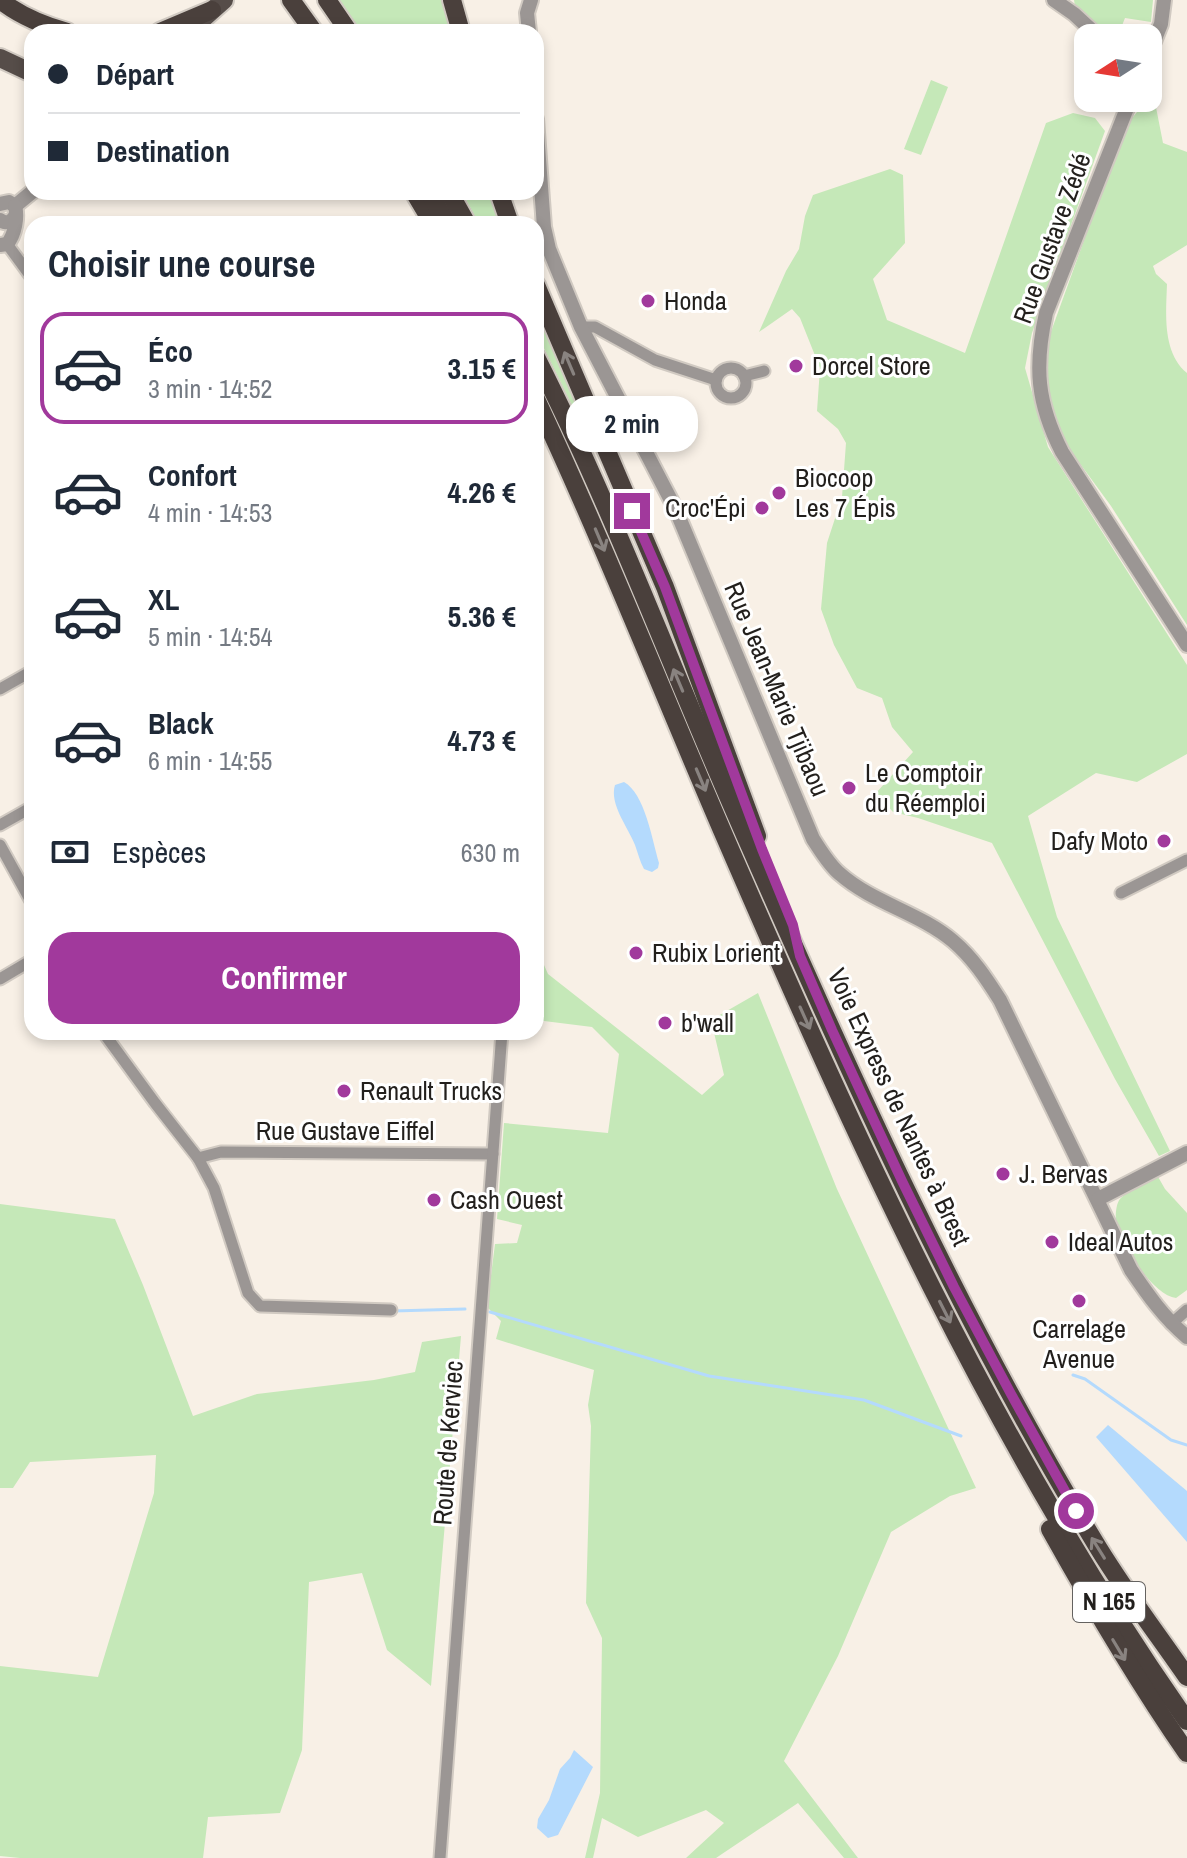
<!DOCTYPE html>
<html lang="fr">
<meta charset="utf-8">
<style>
body{margin:0;font-family:"Archivo Narrow",sans-serif;background:#f2f2f3;color:#1f2937;height:100vh;display:flex;flex-direction:column;font-size:30px;white-space:nowrap}
*{box-sizing:border-box;margin:0}
p{font-size:26px;color:#747a83}
.icon{flex:none;width:44px;height:44px;fill:none;stroke:currentColor;stroke-width:2;stroke-linecap:round;stroke-linejoin:round}
.map{position:relative;flex:1;overflow:hidden}
.panel{position:absolute;left:24px;top:216px;width:520px;height:824px;display:flex;flex-direction:column;background:#fff;border-radius:24px;box-shadow:0 4px 12px #0003}
.panel>*{flex:none}
.guide{position:absolute;left:24px;top:24px;width:520px;height:176px;border-radius:24px;box-shadow:0 4px 12px #0003;display:grid;align-content:center;height:176px;padding:0 24px;background:#fff}
.needle{width:52px;rotate:258deg}
.tools{position:absolute;left:1074px;top:24px;display:grid;gap:16px}
.tools a{display:grid;place-items:center;width:88px;height:88px;border-radius:16px;background:#fff;box-shadow:0 4px 12px #0003;font-size:40px}
.end{position:absolute;width:36px;height:36px;margin:-18px;border:10px solid #a1399c;background:#fff;box-shadow:0 0 0 4px #fff}
.from{border-radius:50%}
.bubble{position:absolute;height:56px;border-radius:24px;background:#fff;box-shadow:0 4px 12px #0003;font-size:26px;font-weight:800;line-height:56px;text-align:center}
.guide b{display:flex;align-items:center;gap:28px;height:76px;font-size:30px}
.guide b+b{border-top:2px solid #e0e1e3}
.guide i{width:20px;height:20px;background:#1f2937}
ul{padding:0;list-style:none}
li{display:flex;align-items:center;gap:24px;height:112px;margin:0 16px 12px;padding:0 8px;border:4px solid transparent;border-radius:24px}
li div{flex:1}
li b{display:block;font-size:30px}
li em{font-style:normal;font-weight:800}
li.active{border-color:#a1399c}
li>.icon{width:72px;height:72px;stroke-width:1.5}
h2{padding:0 24px;font-size:36px;line-height:96px}
.pay{display:flex;align-items:center;gap:20px;height:88px;padding:0 24px;font-size:30px}
.pay p{margin-inline-start:auto}
.button{display:flex;gap:16px;margin-top:auto;padding:16px 24px}
.button a{flex:1;height:92px;border-radius:24px;background:#a1399c;color:#fff;font-size:32px;font-weight:800;line-height:92px;text-align:center}
.map>svg:first-child{display:block}
.green{fill:#c5e8b8}
.water{fill:#b4dafd}
.lines{fill:none;stroke-linecap:round;stroke-linejoin:round}
.stream{stroke:#b4dafd;stroke-width:3}
.minor-casing{stroke:#d1cac2;stroke-width:15}
.tertiary-casing{stroke:#d1cac2;stroke-width:18}
.primary-casing{stroke:#d1cac2;stroke-width:22}
.trunk-casing{stroke:#d1cac2;stroke-width:22}
.minor{stroke:#9b9694;stroke-width:11}
.tertiary{stroke:#9b9694;stroke-width:14}
.primary{stroke:#564d49;stroke-width:18}
.trunk{stroke:#4a403c;stroke-width:18}
.oneway{stroke:#898380}
.route{stroke:#a1399c;stroke-width:10}
.poi-dot{fill:#a1399c;stroke:#fff;stroke-width:3}
.labels{text-anchor:middle;stroke-width:6;stroke-linejoin:round;paint-order:stroke}
.shield{fill:#fff;stroke:#646260;stroke-width:2}
.shield-label{font-size:24px;font-weight:bold;fill:#221f1c}
.street-label{font-size:26px;fill:#221f1c;stroke:#fff}
.poi-label{font-size:26px;fill:#221f1c;stroke:#fff;text-anchor:start}
</style>
<div class="map">
<svg width="1187" height="1858" viewBox="0 0 1187 1858">
<rect width="100%" height="100%" fill="#f8f0e6"/>
<!-- green -->
<g class="green">
<path d="M 338,0 L 448,0 L 455,32 L 359,32 Z"/>
<path d="M 1074,0 L 1153,0 L 1151,22 L 1125,18 L 1117,38 L 1109,38 L 1075,6 Z"/>
<path d="M 931,80 L 948,87 L 921,155 L 904,149 Z"/>
<path d="M 1153,92 L 1163,143 L 1187,152 L 1187,245 L 1153,266 L 1156,274 L 1167,284 C 1166,314 1162,352 1187,373 L 1187,625 L 1111,506 L 1070,450 L 1047,401 L 1044,351 L 1125,127 Z"/>
<path d="M 1073,113 L 1095,118 L 1105,131 L 1032,333 L 1025,368 L 1048,447 L 1187,665 L 1187,754 L 1137,782 L 1096,773 L 1028,816 L 1057,917 L 1170,1151 L 1159,1156 L 1115,1079 L 992,843 L 918,818 L 893,812 L 876,793 L 913,752 L 892,727 L 882,698 L 857,688 L 834,645 L 821,609 L 827,543 L 842,497 L 846,443 L 838,429 L 817,411 L 820,368 L 800,318 L 792,309 L 759,332 L 786,271 L 799,249 L 805,216 L 813,195 L 890,169 L 903,175 L 905,243 L 873,279 L 887,320 L 965,353 L 1046,123 Z"/>
<path d="M 462,192 L 490,192 L 503,224 L 479,224 Z"/>
<path d="M 536,306 L 589,424 L 583,428 L 536,332 Z"/>
<path d="M 536,947 L 548,974 L 702,1095 L 724,1075 L 711,1020 L 758,993 L 837,1189 L 976,1488 L 950,1496 L 891,1532 L 838,1656 L 784,1761 L 858,1858 L 844,1858 L 798,1803 L 716,1858 L 686,1858 L 724,1823 L 706,1810 L 638,1837 L 602,1818 L 593,1858 L 585,1858 L 600,1793 L 602,1638 L 586,1603 L 591,1426 L 588,1405 L 594,1370 L 496,1339 L 501,1321 L 487,1307 L 495,1244 L 517,1243 L 522,1225 L 497,1219 L 504,1123 L 608,1133 L 619,1054 L 592,1027 L 536,1020 Z"/>
<path d="M 1157,1175 L 1165,1189 L 1187,1213 L 1187,1290 L 1176,1298 C 1154,1296 1125,1249 1117,1229 C 1115,1222 1115,1205 1120,1199 C 1125,1193 1149,1180 1157,1175 Z"/>
<path d="M 0,1204 L 115,1219 L 143,1285 L 193,1416 L 257,1394 L 374,1380 L 415,1372 L 422,1342 L 461,1336 L 431,1686 L 387,1650 L 362,1573 L 309,1582 L 302,1750 L 280,1813 L 208,1817 L 203,1858 L 20,1858 L 0,1856 L 0,1666 L 98,1677 L 154,1493 L 156,1455 L 30,1462 L 13,1488 L 0,1488 Z"/>
</g>
<!-- water -->
<g class="water">
<path d="M 624,782 C 645,794 652,839 659,863 L 658,868 L 652,872 L 644,869 C 640,862 638,853 635,845 C 628,827 609,804 615,785 Z"/>
<path d="M 1108,1425 L 1187,1491 L 1187,1542 L 1096,1437 Z"/>
<path d="M 574,1750 L 593,1767 L 558,1835 L 548,1838 L 537,1828 L 538,1819 L 549,1800 L 560,1769 L 570,1758 Z"/>
</g>
<g class="lines">
<!-- stream -->
<g class="stream">
<path d="M 393,1311 L 465,1309"/>
<path d="M 490,1312 L 709,1376 L 864,1400 L 961,1436"/>
<path d="M 1073,1375 L 1085,1379 L 1171,1440 L 1187,1445"/>
</g>
<defs>
<g id="minor">
<path d="M 7,244 L 32,278"/>
<path d="M 581,327 L 595,327 L 655,360 L 716,380"/>
<circle cx="731" cy="383" r="15"/>
<path d="M 744,376 L 764,371"/>
<path d="M 0,689 L 32,671"/>
<path d="M 0,825 L 32,807"/>
<path d="M 0,845 L 32,903"/>
<path d="M 1121,893 L 1187,860"/>
<path d="M 0,979 L 32,960"/>
<path d="M 103,1032 L 155,1103 L 198,1158 L 214,1188 L 248,1293 L 260,1306 L 391,1310"/>
<path d="M 198,1158 L 221,1152 L 493,1154"/>
<path d="M 1171,1324 L 1187,1310"/>
<path d="M 440,1858 L 502,1032"/>
</g>
<g id="tertiary">
<path d="M 1054,0 L 1074,14 L 1100,38"/>
<path d="M 529,32 L 527,13 L 531,0"/>
<path d="M 1148,56 L 1161,24 L 1164,0"/>
<path d="M 1131,98 L 1046,313 C 1034,367 1037,403 1062,452 L 1187,645"/>
<path d="M 536,119 L 544,227 L 549,249 L 581,327 L 676,510 L 813,839 C 821,851 829,865 840,874 C 873,903 920,913 953,941 C 973,958 986,978 1000,1000 L 1131,1270 C 1148,1295 1164,1318 1187,1337"/>
<path d="M 0,204 L 9,202 L 15,206"/>
<path d="M 15,206 L 32,192"/>
<path d="M 0,220 C 7,225 13,221 16,214"/>
<path d="M 0,245 L 7,244 C 15,235 18,217 15,206"/>
<path d="M 1098,1199 L 1187,1153"/>
</g>
<g id="primary">
<path d="M 188,32 L 224,0"/>
<path d="M 0,58 L 32,73"/>
</g>
<g id="trunk">
<path d="M 0,0 C 20,16 42,25 67,32"/>
<path d="M 291,0 L 314,32"/>
<path d="M 327,0 L 349,32"/>
<path d="M 452,0 L 461,32"/>
<path d="M 160,32 L 212,10"/>
<path d="M 414,192 L 433,224"/>
<path d="M 429,192 L 447,224"/>
<path d="M 449,192 L 467,224"/>
<path d="M 499,192 L 510,224"/>
<path d="M 536,285 L 665,587 L 757,836"/>
<path d="M 536,357 C 613,509 672,670 741,826 C 849,1072 959,1319 1099,1549 C 1126,1593 1158,1635 1187,1677"/>
<path d="M 536,399 C 603,542 661,689 724,835 C 856,1140 995,1448 1187,1721"/>
<path d="M 1050,1529 C 1093,1606 1137,1681 1187,1753"/>
</g>
</defs>
<!-- minor casing -->
<use href="#minor" class="minor-casing"/>
<!-- tertiary casing -->
<use href="#tertiary" class="tertiary-casing"/>
<!-- primary casing -->
<use href="#primary" class="primary-casing"/>
<!-- trunk casing -->
<use href="#trunk" class="trunk-casing"/>
<!-- minor -->
<use href="#minor" class="minor"/>
<!-- tertiary -->
<use href="#tertiary" class="tertiary"/>
<!-- primary -->
<use href="#primary" class="primary"/>
<!-- trunk -->
<use href="#trunk" class="trunk"/>
</g>
<!-- one-way arrows -->
<defs><path id="oneway-shaft" d="M-6 0H5M1.5-3L5.5 0L1.5 3" fill="none" stroke-width="1.6" stroke-linecap="round" stroke-linejoin="round" transform="scale(2)"/></defs>
<g class="oneway">
<use href="#oneway-shaft" transform="translate(569 363) rotate(-113)"/>
<use href="#oneway-shaft" transform="translate(600 540) rotate(67)"/>
<use href="#oneway-shaft" transform="translate(678 680) rotate(-113)"/>
<use href="#oneway-shaft" transform="translate(701 780) rotate(67)"/>
<use href="#oneway-shaft" transform="translate(805 1018) rotate(66)"/>
<use href="#oneway-shaft" transform="translate(945 1312) rotate(63)"/>
<use href="#oneway-shaft" transform="translate(1098 1548) rotate(-122)"/>
<use href="#oneway-shaft" transform="translate(1119 1650) rotate(59)"/>
</g>
<g class="lines">
<!-- route -->
<path class="route" d="M 632,511 L 665,587 L 762,849 L 793,925 L 800,956 L 832,1030 L 902,1181 L 954,1287 L 1011,1394 L 1076,1511"/>
</g>
<!-- markers -->
<g class="poi-dot">
<circle cx="648" cy="301" r="8"/>
<circle cx="796" cy="366" r="8"/>
<circle cx="779" cy="493" r="8"/>
<circle cx="762" cy="508" r="8"/>
<circle cx="849" cy="788" r="8"/>
<circle cx="1164" cy="841" r="8"/>
<circle cx="636" cy="953" r="8"/>
<circle cx="665" cy="1023" r="8"/>
<circle cx="344" cy="1091" r="8"/>
<circle cx="1003" cy="1174" r="8"/>
<circle cx="434" cy="1200" r="8"/>
<circle cx="1052" cy="1242" r="8"/>
<circle cx="1079" cy="1301" r="8"/>
</g>
<g class="labels">
<!-- shield labels -->
<rect class="shield" x="1073" y="1582" width="72" height="40" rx="6"/>
<g class="shield-label">
<text x="1109" y="1610">N 165</text>
</g>
<!-- street labels -->
<g class="street-label">
<text transform="translate(1052 238) rotate(-70)" y="9">Rue Gustave Zédé</text>
<text transform="translate(777 689) rotate(67)" y="9">Rue Jean-Marie Tjibaou</text>
<text transform="translate(899 1107) rotate(65)" y="9">Voie Express de Nantes à Brest</text>
<text x="345" y="1140">Rue Gustave Eiffel</text>
<text transform="translate(448 1443) rotate(-86)" y="9">Route de Kerviec</text>
</g>
<!-- poi labels -->
<g class="poi-label">
<text x="664" y="310">Honda</text>
<text x="812" y="375">Dorcel Store</text>
<text x="795" y="487">Biocoop<tspan x="795" dy="30">Les 7 Épis</tspan></text>
<text x="746" y="517" text-anchor="end">Croc'Épi</text>
<text x="865" y="782">Le Comptoir<tspan x="865" dy="30">du Réemploi</tspan></text>
<text x="1148" y="850" text-anchor="end">Dafy Moto</text>
<text x="652" y="962">Rubix Lorient</text>
<text x="681" y="1032">b'wall</text>
<text x="360" y="1100">Renault Trucks</text>
<text x="1019" y="1183">J. Bervas</text>
<text x="450" y="1209">Cash Ouest</text>
<text x="1068" y="1251">Ideal Autos</text>
<text x="1079" y="1338" text-anchor="middle">Carrelage<tspan x="1079" dy="30">Avenue</tspan></text>
</g>
</g>
</svg>
<div class="tools">
<a><svg class="needle" viewBox="-14 -14 28 28"><path d="M0-13l5 13h-10z" fill="#e53935"/><path d="M0 13l5-13h-10z" fill="#747a83"/></svg></a>
</div>
<i class="end from" style="left:1076px;top:1511px"></i>
<i class="end" style="left:632px;top:511px"></i>
<div class="bubble" style="left:566px;top:396px;width:132px">2 min</div>
<div class="guide">
<b><i class="from"></i>Départ</b>
<b><i></i>Destination</b>
</div>
<section class="panel">
<h2>Choisir une course</h2>
<ul>
<li class="active"><svg class="icon" aria-label="car" viewBox="0 0 24 24"><path d="M5 17H2v-5l4-1 3-4h7l3 4 3 1v5h-3M9 17h6M6 11h13"/><circle cx="7" cy="17" r="2"/><circle cx="17" cy="17" r="2"/></svg><div><b>Éco</b><p>3 min · 14:52</p></div><em>3.15 €</em></li>
<li><svg class="icon" aria-label="car" viewBox="0 0 24 24"><path d="M5 17H2v-5l4-1 3-4h7l3 4 3 1v5h-3M9 17h6M6 11h13"/><circle cx="7" cy="17" r="2"/><circle cx="17" cy="17" r="2"/></svg><div><b>Confort</b><p>4 min · 14:53</p></div><em>4.26 €</em></li>
<li><svg class="icon" aria-label="car" viewBox="0 0 24 24"><path d="M5 17H2v-5l4-1 3-4h7l3 4 3 1v5h-3M9 17h6M6 11h13"/><circle cx="7" cy="17" r="2"/><circle cx="17" cy="17" r="2"/></svg><div><b>XL</b><p>5 min · 14:54</p></div><em>5.36 €</em></li>
<li><svg class="icon" aria-label="car" viewBox="0 0 24 24"><path d="M5 17H2v-5l4-1 3-4h7l3 4 3 1v5h-3M9 17h6M6 11h13"/><circle cx="7" cy="17" r="2"/><circle cx="17" cy="17" r="2"/></svg><div><b>Black</b><p>6 min · 14:55</p></div><em>4.73 €</em></li>
</ul>
<div class="pay"><svg class="icon" aria-label="cash" viewBox="0 0 24 24"><path d="M3 7h18v10H3z"/><circle cx="12" cy="12" r="2"/></svg>Espèces<p>630 m</p></div>
<div class="button"><a>Confirmer</a></div>
</section>
</div>
